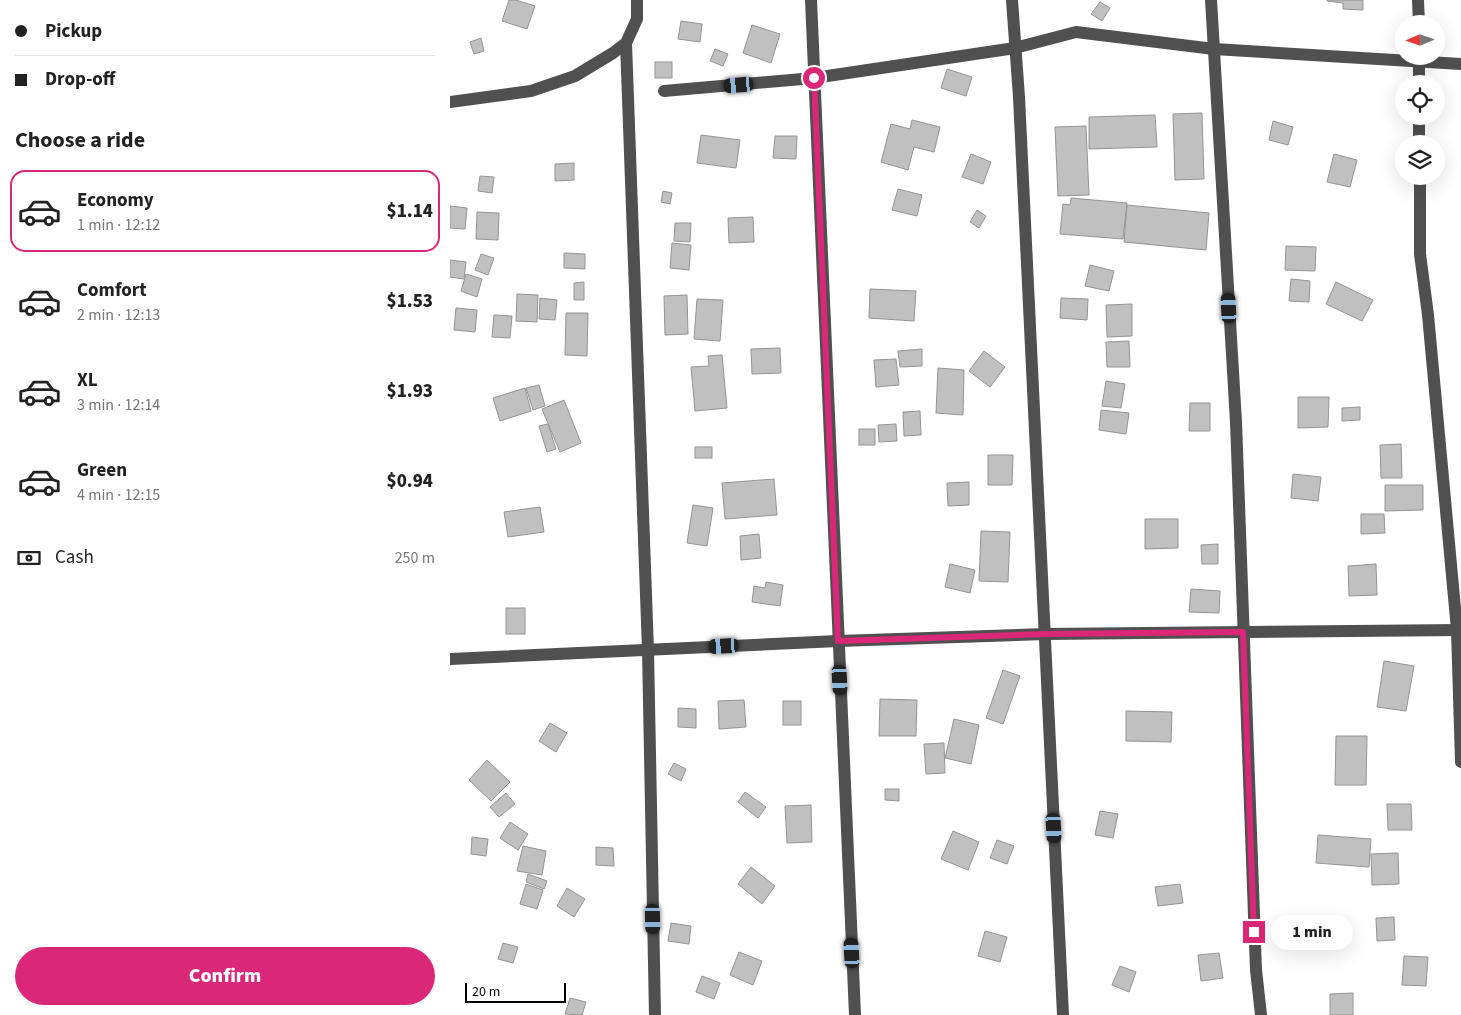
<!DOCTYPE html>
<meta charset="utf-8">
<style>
body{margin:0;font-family:"Source Sans 3",sans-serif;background:#f6f6f6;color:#222;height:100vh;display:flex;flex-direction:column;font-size:19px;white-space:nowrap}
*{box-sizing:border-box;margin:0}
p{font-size:16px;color:#767676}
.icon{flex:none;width:28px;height:28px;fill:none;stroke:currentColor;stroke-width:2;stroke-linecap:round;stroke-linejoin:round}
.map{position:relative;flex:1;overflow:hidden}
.panel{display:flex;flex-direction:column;background:#fff;width:450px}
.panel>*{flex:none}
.banner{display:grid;align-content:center;height:110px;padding:0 15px;background:#fff}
.needle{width:32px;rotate:268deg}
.fabs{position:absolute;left:945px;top:15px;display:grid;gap:10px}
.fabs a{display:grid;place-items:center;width:50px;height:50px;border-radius:50%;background:#fff;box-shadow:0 5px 20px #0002;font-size:25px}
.scale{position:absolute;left:15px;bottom:12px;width:101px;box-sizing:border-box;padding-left:5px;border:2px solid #000;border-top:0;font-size:14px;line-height:18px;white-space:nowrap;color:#000;-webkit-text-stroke:4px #fff;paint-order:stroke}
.end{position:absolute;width:22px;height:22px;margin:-11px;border:6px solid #db2777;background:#fff;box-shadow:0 0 0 2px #fff}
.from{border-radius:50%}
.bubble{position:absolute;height:35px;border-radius:18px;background:#fff;box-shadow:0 5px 20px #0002;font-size:16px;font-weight:800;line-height:35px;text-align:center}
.car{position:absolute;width:15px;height:30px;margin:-15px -8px;border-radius:6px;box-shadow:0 0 4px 1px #0007;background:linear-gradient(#222 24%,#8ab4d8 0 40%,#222 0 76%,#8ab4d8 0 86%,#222 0)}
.banner b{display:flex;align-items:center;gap:18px;height:48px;font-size:19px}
.banner b+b{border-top:1px solid #e0e0e0}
.banner i{width:12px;height:12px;background:#222}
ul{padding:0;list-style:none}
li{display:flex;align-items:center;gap:15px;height:82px;margin:0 10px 8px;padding:0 5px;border:2px solid transparent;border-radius:15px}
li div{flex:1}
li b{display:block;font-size:19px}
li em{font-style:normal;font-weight:800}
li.active{border-color:#db2777}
li>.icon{width:45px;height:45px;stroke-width:1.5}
h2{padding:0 15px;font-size:22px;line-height:60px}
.pay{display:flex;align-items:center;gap:12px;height:55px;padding:0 15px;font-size:19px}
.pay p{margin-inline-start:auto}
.primary-button{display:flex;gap:10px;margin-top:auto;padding:10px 15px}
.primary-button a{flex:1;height:58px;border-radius:30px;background:#db2777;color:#fff;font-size:20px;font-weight:800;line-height:58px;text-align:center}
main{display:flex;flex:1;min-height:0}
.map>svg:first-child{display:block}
.building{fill:#c0c0c0;stroke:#949494}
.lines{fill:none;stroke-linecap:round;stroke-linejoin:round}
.minor{stroke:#505050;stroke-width:12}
.route{stroke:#db2777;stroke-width:6}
</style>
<main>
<section class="panel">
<div class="banner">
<b><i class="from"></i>Pickup</b>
<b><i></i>Drop-off</b>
</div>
<h2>Choose a ride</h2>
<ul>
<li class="active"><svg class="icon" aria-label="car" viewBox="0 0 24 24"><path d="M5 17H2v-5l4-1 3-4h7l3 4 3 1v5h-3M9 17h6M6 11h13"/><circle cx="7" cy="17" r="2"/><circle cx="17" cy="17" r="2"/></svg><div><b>Economy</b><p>1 min · 12:12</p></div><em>$1.14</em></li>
<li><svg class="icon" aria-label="car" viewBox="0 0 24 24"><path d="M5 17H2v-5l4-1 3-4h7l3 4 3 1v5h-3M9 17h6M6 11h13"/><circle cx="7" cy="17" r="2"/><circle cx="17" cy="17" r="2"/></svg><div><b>Comfort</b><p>2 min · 12:13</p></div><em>$1.53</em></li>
<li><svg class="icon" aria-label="car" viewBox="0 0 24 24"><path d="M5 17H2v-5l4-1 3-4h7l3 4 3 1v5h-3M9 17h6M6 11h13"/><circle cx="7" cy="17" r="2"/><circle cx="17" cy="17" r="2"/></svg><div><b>XL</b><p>3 min · 12:14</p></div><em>$1.93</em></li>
<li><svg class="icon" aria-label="car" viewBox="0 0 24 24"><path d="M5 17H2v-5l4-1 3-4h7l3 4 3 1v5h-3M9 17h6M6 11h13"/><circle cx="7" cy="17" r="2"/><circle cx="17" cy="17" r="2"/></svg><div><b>Green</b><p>4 min · 12:15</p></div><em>$0.94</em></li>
</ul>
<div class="pay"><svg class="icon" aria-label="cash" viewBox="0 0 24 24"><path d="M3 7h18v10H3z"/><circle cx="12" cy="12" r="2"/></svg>Cash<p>250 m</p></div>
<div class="primary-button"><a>Confirm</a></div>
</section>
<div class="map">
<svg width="1011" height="1015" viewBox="0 0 1011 1015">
<rect width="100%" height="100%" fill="#fff"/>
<!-- building -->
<g class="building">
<path d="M 59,0 L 66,0 L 85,6 L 77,29 L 52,21 Z"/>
<path d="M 877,0 L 913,0 L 913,10 L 893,9 L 893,3 L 877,1 Z"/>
<path d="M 650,2 L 660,8 L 652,21 L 641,14 Z"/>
<path d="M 231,21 L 252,24 L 250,42 L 228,39 Z"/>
<path d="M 302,25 L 330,34 L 321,63 L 293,53 Z"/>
<path d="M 31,38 L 34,51 L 24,54 L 20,42 Z"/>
<path d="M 265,49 L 278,54 L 273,66 L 260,61 Z"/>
<rect x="205" y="62" width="17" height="16"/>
<path d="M 497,69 L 522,77 L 516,96 L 491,88 Z"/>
<path d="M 752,113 L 754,179 L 725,180 L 723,114 Z"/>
<path d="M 705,115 L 707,147 L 639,149 L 639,117 Z"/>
<path d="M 462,120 L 490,127 L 484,152 L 464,147 L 458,170 L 431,162 L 441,124 L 460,129 Z"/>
<path d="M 823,121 L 843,127 L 838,145 L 819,140 Z"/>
<path d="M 636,126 L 639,195 L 608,196 L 605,127 Z"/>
<path d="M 251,135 L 290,140 L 286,168 L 247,163 Z"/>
<path d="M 325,136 L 347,136 L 346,159 L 323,158 Z"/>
<path d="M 521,154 L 541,162 L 533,184 L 512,177 Z"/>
<path d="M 884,154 L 907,160 L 900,187 L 877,182 Z"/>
<path d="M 124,163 L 124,180 L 105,181 L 105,164 Z"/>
<path d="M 30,176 L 44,177 L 42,193 L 28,191 Z"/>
<path d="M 448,189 L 472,195 L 467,216 L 442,210 Z"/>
<path d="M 213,191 L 222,193 L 220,204 L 211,202 Z"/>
<path d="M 621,198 L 677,203 L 673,239 L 610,234 L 613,204 L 620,205 Z"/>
<path d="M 677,205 L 759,213 L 756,250 L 674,242 Z"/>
<path d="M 0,206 L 17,208 L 15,229 L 0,228 Z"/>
<path d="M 527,210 L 536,216 L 529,228 L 520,222 Z"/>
<path d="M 27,212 L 49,213 L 48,240 L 26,239 Z"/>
<path d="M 303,217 L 304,242 L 279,243 L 278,218 Z"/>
<path d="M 225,223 L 241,223 L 240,242 L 224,241 Z"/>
<path d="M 222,243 L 241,245 L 239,270 L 220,268 Z"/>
<path d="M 836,246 L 866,247 L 865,271 L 835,270 Z"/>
<path d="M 114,253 L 135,254 L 135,269 L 114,268 Z"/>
<path d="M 31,254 L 44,258 L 38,275 L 25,270 Z"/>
<path d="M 0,260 L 16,262 L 14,279 L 0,277 Z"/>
<path d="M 640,265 L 664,271 L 659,291 L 635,286 Z"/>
<path d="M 16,274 L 32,279 L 27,297 L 11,291 Z"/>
<path d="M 841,279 L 860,281 L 859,302 L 839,301 Z"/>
<path d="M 134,282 L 134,300 L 124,300 L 124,283 Z"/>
<path d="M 886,282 L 923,300 L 912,321 L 876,304 Z"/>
<path d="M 420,289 L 466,291 L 464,321 L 419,318 Z"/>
<path d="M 67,294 L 88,295 L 87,322 L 66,321 Z"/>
<path d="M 237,295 L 238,334 L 215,335 L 214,296 Z"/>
<path d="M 90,298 L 107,300 L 105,320 L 89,319 Z"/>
<path d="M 611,298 L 638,299 L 637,320 L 610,318 Z"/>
<path d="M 247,299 L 273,300 L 270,341 L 244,339 Z"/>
<path d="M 682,304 L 682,336 L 657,337 L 656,305 Z"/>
<path d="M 6,308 L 27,310 L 25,332 L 4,330 Z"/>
<path d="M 116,313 L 138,313 L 137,356 L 115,355 Z"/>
<path d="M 44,315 L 62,316 L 60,338 L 42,337 Z"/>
<path d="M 679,341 L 680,367 L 657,367 L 656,342 Z"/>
<path d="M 330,348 L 331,373 L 302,374 L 301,349 Z"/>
<path d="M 472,349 L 472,366 L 450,367 L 448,351 Z"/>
<path d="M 534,351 L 555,367 L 540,387 L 519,371 Z"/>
<path d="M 272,355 L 277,408 L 245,411 L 241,367 L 259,366 L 258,356 Z"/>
<path d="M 446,359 L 449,385 L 426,387 L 424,360 Z"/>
<path d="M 488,368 L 514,370 L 513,415 L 486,413 Z"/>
<path d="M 656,381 L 675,384 L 671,408 L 652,406 Z"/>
<path d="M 89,385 L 95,406 L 83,410 L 76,388 Z"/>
<path d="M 75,388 L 81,411 L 50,421 L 43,398 Z"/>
<path d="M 848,397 L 879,397 L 878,427 L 848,428 Z"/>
<path d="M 114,400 L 131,443 L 110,452 L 92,409 Z"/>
<path d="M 740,403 L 760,403 L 760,431 L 739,431 Z"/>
<path d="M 910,407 L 910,420 L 892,421 L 892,408 Z"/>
<path d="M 651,410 L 679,413 L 676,434 L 649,430 Z"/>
<path d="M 470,411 L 471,435 L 454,436 L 453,412 Z"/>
<path d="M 98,424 L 106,449 L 97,452 L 89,426 Z"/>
<path d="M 446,424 L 447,441 L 429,442 L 428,425 Z"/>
<rect x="409" y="429" width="16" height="16"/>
<path d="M 951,444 L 952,478 L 931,478 L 930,445 Z"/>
<rect x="245" y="447" width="17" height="11"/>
<path d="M 538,455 L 563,455 L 562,485 L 538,485 Z"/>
<path d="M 843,474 L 871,477 L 868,501 L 841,498 Z"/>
<path d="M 324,479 L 327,515 L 275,519 L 272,483 Z"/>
<path d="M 519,482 L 519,505 L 498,506 L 497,483 Z"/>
<path d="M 935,485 L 973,485 L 973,510 L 935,511 Z"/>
<path d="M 243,505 L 263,508 L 257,546 L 237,543 Z"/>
<path d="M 90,507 L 94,532 L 58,537 L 54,512 Z"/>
<path d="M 911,514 L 934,514 L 935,533 L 911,534 Z"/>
<path d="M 695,519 L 728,519 L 728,548 L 695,549 Z"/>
<path d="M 531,531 L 560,532 L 558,582 L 529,581 Z"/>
<path d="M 309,534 L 311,558 L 291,560 L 290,536 Z"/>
<path d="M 768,544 L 768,564 L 752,564 L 751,545 Z"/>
<path d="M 500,564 L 525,570 L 520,593 L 495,587 Z"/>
<path d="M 926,564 L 927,595 L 899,596 L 898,566 Z"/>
<path d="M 316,582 L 333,585 L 330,606 L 302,602 L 304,586 L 315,588 Z"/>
<path d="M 741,589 L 770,591 L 769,613 L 739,612 Z"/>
<rect x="56" y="608" width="19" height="26"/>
<path d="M 934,661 L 964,666 L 956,711 L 927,707 Z"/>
<path d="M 553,670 L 570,676 L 553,724 L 536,718 Z"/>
<path d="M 430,699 L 467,700 L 466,736 L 429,736 Z"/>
<path d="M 294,700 L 296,727 L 269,729 L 268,701 Z"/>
<rect x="333" y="701" width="18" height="24"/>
<path d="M 228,708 L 246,709 L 246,728 L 228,727 Z"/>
<path d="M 676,711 L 722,712 L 721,742 L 676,741 Z"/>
<path d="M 504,719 L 529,725 L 521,764 L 495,758 Z"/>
<path d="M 100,723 L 117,733 L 106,752 L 89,741 Z"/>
<path d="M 886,736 L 917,736 L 916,785 L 885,785 Z"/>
<path d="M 494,743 L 495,773 L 476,774 L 474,744 Z"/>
<path d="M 37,760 L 60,782 L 41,801 L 19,780 Z"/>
<path d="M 224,763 L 236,769 L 231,781 L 218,774 Z"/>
<path d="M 435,789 L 449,789 L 449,801 L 435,800 Z"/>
<path d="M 295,792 L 316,807 L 308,818 L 288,802 Z"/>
<path d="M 56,793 L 65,804 L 49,817 L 40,807 Z"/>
<path d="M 937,804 L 961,804 L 962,830 L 938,830 Z"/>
<path d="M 361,805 L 362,842 L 337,843 L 335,806 Z"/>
<path d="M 650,811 L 668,814 L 663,838 L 645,835 Z"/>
<path d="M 60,822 L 78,834 L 68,850 L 50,838 Z"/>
<path d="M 503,831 L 529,842 L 518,870 L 491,859 Z"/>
<path d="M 868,835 L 921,839 L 919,867 L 866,863 Z"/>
<path d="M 22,837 L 38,839 L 36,856 L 21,854 Z"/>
<path d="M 547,840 L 564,846 L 557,864 L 540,858 Z"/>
<path d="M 73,846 L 96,851 L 92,875 L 67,871 Z"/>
<path d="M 146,847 L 163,848 L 164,866 L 146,865 Z"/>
<path d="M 948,853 L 949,884 L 922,885 L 921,854 Z"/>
<path d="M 301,867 L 325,886 L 312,904 L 288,884 Z"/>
<path d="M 78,874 L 97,881 L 94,889 L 76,882 Z"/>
<path d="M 76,884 L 93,890 L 87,909 L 70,904 Z"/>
<path d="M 730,884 L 733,903 L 708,906 L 705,887 Z"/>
<path d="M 117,888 L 135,899 L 124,917 L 107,906 Z"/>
<path d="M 944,917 L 945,940 L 927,941 L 926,918 Z"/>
<path d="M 221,923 L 241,926 L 239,944 L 218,941 Z"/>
<path d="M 535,931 L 557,937 L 550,962 L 528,956 Z"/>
<path d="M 53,943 L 68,947 L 63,963 L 48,959 Z"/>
<path d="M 289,952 L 312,961 L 303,985 L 280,975 Z"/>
<path d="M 769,953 L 773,978 L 751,981 L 748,955 Z"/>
<path d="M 954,956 L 978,957 L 976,986 L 952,985 Z"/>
<path d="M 670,966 L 686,972 L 679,992 L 662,985 Z"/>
<path d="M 252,976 L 270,983 L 264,999 L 246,992 Z"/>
<path d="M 903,993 L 903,1015 L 880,1015 L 880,994 Z"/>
<path d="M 120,998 L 136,1002 L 132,1015 L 115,1014 Z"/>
</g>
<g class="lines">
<!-- minor -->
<g class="minor">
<path d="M 361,0 L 405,1015"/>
<path d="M 562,0 L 569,97 L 613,1015"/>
<path d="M 761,0 L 786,422 L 806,970 L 811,1015"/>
<path d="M 968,0 L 969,24"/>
<path d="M 176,43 L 198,650 L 205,1015"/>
<path d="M 969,56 L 969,84"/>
<path d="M 214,91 L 364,78 L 565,48 L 626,32 L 764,49 L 1011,64"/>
<path d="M 0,102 L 81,91 L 125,76 L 163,53 L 176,43 L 187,19 L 187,0"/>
<path d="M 969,116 L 969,144"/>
<path d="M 970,176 L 970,254 L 978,315 L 1007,630 L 1011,762"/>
<path d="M 0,659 L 388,641 L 595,634 L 1011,630"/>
</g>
</g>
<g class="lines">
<!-- route -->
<path class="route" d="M 364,78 L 388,641 L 595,634 L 793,632 L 804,932"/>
</g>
</svg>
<div class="fabs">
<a><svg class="needle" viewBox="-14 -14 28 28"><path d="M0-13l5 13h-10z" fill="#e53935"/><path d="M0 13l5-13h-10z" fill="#767676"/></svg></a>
<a><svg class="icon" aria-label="locate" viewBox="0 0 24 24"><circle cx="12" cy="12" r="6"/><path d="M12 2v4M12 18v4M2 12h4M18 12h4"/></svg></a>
<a><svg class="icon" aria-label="layers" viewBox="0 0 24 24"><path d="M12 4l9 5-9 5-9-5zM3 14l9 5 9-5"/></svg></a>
</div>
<div class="scale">20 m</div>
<i class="end from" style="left:364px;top:78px"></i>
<i class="end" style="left:804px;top:932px"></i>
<div class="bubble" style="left:821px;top:915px;width:82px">1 min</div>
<i class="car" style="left:289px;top:85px;rotate:265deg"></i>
<i class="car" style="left:779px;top:308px;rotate:357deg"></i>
<i class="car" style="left:274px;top:646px;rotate:267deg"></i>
<i class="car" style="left:390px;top:680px;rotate:177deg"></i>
<i class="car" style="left:604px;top:828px;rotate:177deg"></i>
<i class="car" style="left:203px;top:919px;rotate:179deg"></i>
<i class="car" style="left:402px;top:953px;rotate:357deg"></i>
</div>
</main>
